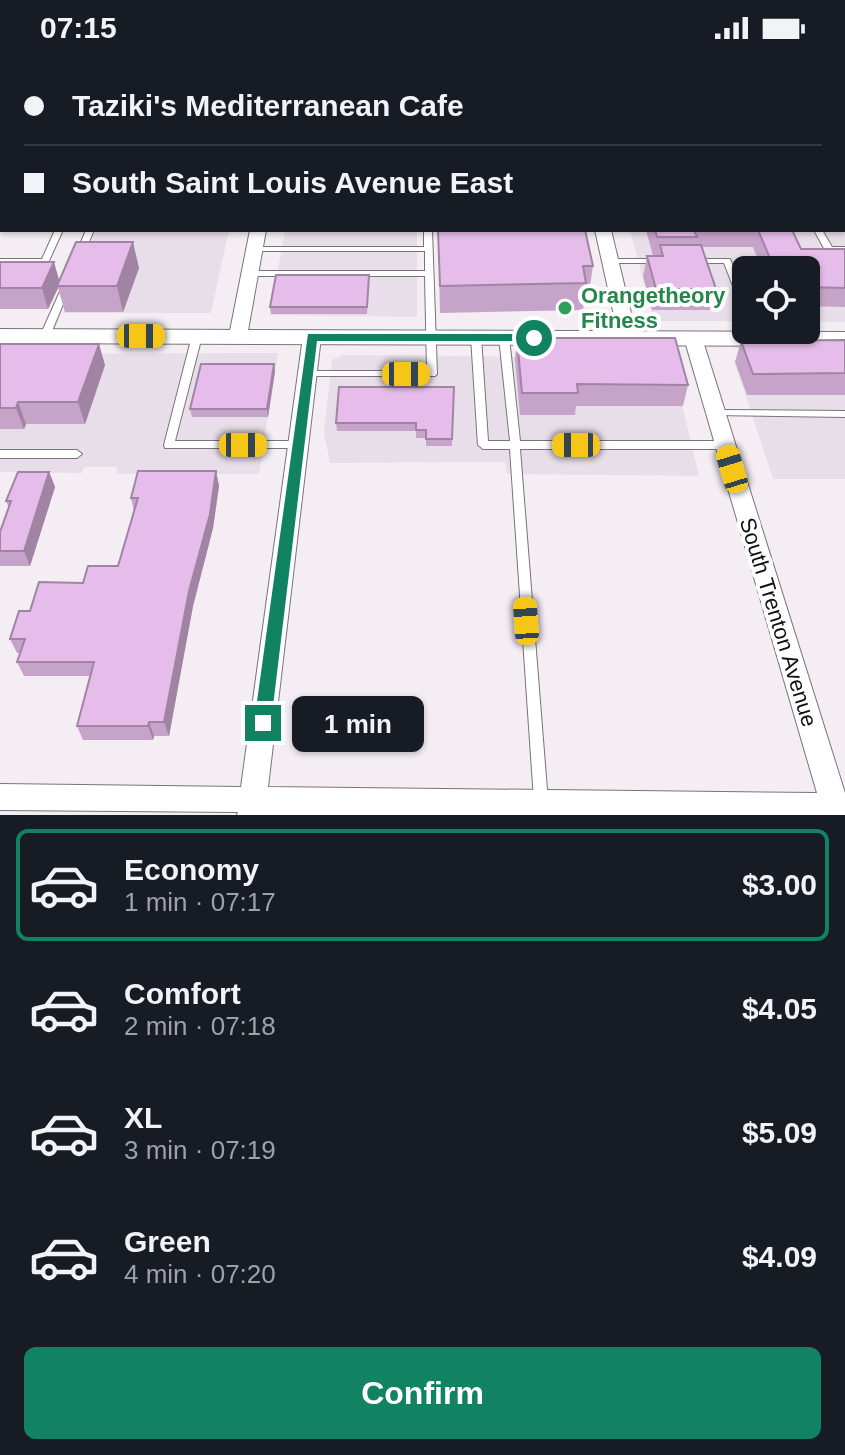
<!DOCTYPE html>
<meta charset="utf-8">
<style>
body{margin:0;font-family:Helvetica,sans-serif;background:#242831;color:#f1f3f6;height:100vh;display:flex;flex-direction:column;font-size:30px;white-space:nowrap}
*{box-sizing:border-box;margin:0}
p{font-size:26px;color:#9ea1a6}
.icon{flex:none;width:44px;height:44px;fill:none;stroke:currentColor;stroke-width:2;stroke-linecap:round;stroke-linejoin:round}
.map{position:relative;height:759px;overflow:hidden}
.panel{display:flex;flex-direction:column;background:#171b24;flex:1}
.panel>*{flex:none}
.banner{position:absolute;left:0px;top:0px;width:846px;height:176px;box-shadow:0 2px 6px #0004;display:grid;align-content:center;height:176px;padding:0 24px;background:#171b24}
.buttons{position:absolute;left:732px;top:200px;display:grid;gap:16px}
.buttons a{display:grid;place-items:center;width:88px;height:88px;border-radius:12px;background:#171b24;box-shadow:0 2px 6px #0004;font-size:40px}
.end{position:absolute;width:36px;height:36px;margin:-18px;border:10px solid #118362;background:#fff;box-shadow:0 0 0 4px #fff}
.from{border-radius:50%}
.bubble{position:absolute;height:56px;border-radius:12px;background:#171b24;box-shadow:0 2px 6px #0004;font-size:26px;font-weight:800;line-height:56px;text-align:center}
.car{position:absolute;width:24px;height:48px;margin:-24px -12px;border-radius:10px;box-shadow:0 0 6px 2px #0007;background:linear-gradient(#f5c518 24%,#345 0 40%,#f5c518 0 76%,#345 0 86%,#f5c518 0)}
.banner b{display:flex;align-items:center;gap:28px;height:76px;font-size:30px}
.banner b+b{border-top:2px solid #363941}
.banner i{width:20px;height:20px;background:#f1f3f6}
ul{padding:14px 0 0;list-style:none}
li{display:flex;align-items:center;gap:24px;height:112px;margin:0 16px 12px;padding:0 8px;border:4px solid transparent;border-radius:12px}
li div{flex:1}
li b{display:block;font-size:30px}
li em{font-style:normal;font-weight:800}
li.on{border-color:#118362}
li>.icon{width:72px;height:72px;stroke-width:1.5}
.cta{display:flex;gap:16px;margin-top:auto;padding:16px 24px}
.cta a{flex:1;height:92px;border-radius:12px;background:#118362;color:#fff;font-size:32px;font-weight:800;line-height:92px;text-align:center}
.status{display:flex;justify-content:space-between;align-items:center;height:56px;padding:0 40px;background:#171b24;direction:ltr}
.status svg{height:22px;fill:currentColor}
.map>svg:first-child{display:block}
.built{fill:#e8dee9}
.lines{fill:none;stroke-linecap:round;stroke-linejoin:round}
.service-casing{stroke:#797479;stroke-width:2}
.minor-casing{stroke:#797479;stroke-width:2}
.tertiary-casing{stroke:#797479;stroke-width:2}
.service{fill:#fff;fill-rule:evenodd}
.minor{fill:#fff;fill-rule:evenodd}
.tertiary{fill:#fff;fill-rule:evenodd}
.wall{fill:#c6a3c9}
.shaded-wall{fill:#a184a4}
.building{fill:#e6bdea;stroke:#a184a4;stroke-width:2}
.route{fill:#118362}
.leisure-dot{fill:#2e9e5b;stroke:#fefdfe;stroke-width:3}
.labels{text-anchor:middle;stroke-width:8;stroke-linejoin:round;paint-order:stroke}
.leisure-label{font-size:22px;font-weight:bold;fill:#27864d;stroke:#fefdfe;text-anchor:start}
.street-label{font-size:22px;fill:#0f0e10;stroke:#fefdfe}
</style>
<div class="status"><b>07:15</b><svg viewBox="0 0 49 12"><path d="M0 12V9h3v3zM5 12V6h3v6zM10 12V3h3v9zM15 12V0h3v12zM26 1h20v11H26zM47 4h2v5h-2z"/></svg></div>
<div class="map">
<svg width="845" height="759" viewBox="0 0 845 759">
<rect width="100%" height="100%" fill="#f4eef4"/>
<!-- built -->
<g class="built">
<path d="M 845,119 L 845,266 L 806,266 L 806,214 L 746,214 L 746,265 L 654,265 L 630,174 L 844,174 Z"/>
<path d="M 96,174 L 229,174 L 211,257 L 63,257 Z"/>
<path d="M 285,174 L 417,174 L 417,261 L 270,259 Z"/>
<path d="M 278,297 L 259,418 L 116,418 L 117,411 L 84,411 L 82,417 L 0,416 L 0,298 Z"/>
<path d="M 343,299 L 671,302 L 699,420 L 507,418 L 505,406 L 330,407 L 324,377 L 332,304 Z"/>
<path d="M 734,304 L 845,304 L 845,423 L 773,423 Z"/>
</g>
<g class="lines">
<defs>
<g id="service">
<path d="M 162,0 L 168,0 L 167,2 L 161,2 Z"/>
<rect x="421" y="0" width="6" height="2"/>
<path d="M 806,0 L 845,0 L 845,4 L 844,2 L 811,2 Z"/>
<rect x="844" y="124" width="1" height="4"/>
<rect x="0" y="155" width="2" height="4"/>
<path d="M 55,174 L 63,174 L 48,207 L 0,207 L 0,203 L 42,203 Z"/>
<path d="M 86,174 L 94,174 L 84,198 L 80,200 L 77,200 L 76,198 Z"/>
<path d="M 424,174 L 432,174 L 437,318 L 435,320 L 305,320 L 303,318 L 305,316 L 308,315 L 427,315 L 425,220 L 250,220 L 247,219 L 247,215 L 425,215 L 425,195 L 255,195 L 251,193 L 252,191 L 424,191 Z"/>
<path d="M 814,174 L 822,174 L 832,191 L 845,191 L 845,195 L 826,196 Z"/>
<path d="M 606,203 L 657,203 L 661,205 L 657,207 L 609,207 L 605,205 Z"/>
<path d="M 690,203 L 730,203 L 746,242 L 746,256 L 742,253 L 724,207 L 693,207 L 689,205 Z"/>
<path d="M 66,228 L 70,231 L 50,280 L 45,283 L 42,282 L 40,280 L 62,231 Z"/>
<path d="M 197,277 L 202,280 L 175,385 L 299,385 L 303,386 L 304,389 L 303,392 L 165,392 L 164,389 L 192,280 Z"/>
<path d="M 476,278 L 481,281 L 488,385 L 510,385 L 499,281 L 504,278 L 509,281 L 520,385 L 725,385 L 730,389 L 725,393 L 520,393 L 549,759 L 535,759 L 510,393 L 483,393 L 478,389 L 471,281 Z"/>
<path d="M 716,354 L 845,355 L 845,361 L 713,359 L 711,357 L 713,355 Z"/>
<path d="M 0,394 L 77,394 L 82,398 L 77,402 L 0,402 Z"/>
</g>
<g id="minor">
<rect x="286" y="0" width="12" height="2"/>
<path d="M 558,0 L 570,0 L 571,2 L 559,2 Z"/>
<path d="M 0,52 L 2,52 L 0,64 Z"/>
<path d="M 250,174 L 266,174 L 247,280 L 238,286 L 229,280 Z"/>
<path d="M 595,174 L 611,174 L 637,282 L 634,286 L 628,288 L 619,282 Z"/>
<path d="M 312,275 L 321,281 L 268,731 L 817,737 L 684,282 L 693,276 L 702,282 L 845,737 L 845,759 L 237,759 L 238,756 L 0,754 L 0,728 L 241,731 L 303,281 Z"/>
</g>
<path id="tertiary" d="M 0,273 L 845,276 L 845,290 L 0,287 Z"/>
</defs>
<!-- service casing -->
<use href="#service" class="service-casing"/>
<!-- minor casing -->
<use href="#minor" class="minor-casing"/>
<!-- tertiary casing -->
<use href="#tertiary" class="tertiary-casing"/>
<!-- service -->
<use href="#service" class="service"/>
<!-- minor -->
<use href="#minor" class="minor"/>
<!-- tertiary -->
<use href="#tertiary" class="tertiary"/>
</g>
<!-- wall -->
<g class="wall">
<path d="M 2,92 L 2,141 L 0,141 L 0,95 Z"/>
<path d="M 438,174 L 593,210 L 589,236 L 585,236 L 583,254 L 440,257 Z"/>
<path d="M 646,174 L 792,174 L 801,193 L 845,193 L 845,251 L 806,250 L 806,214 L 762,214 L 753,191 L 701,191 L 716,233 L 711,254 L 652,254 L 643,220 L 647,200 L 653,200 Z"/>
<path d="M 0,206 L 59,224 L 139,212 L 123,256 L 65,256 L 58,232 L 48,253 L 0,253 Z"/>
<path d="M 369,219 L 367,258 L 271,258 L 270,251 Z"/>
<path d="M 517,282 L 688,329 L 683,350 L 576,350 L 575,359 L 520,359 L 515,303 Z"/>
<path d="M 845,284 L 845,339 L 747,339 L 735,306 L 741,285 Z"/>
<path d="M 0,288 L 105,309 L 85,368 L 26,368 L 24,373 L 0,373 Z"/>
<path d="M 275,315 L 268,361 L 192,361 L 190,353 Z"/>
<path d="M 454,331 L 452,390 L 426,390 L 426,382 L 416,382 L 416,375 L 337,375 L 336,367 Z"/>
<path d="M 216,415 L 219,430 L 213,472 L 193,550 L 169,680 L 154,680 L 153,684 L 83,684 L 77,670 L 91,620 L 24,620 L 17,606 L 20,597 L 17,597 L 10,583 L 30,555 L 118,510 L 134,455 L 131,442 Z"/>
<path d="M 49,416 L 55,431 L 30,510 L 0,510 L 0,476 L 9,452 L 6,445 Z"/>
</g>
<!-- shaded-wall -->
<g class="shaded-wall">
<path d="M 133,186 L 139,212 L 123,256 L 117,230 Z"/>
<path d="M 54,206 L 60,227 L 57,230 L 58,232 L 48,253 L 42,232 Z"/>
<path d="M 99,288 L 105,309 L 85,368 L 78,346 Z"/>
<path d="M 274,308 L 275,315 L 268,361 L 267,353 Z"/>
<path d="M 18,346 L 26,368 L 24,373 L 16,352 Z"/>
<path d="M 216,415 L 219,430 L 213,472 L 193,550 L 169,680 L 164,666 L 189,535 Z"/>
<path d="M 49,416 L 55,431 L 30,510 L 24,495 Z"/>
<path d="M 149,666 L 154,680 L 153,684 L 148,670 Z"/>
</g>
<!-- building -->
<g class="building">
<path d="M 58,0 L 138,0 L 137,2 L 56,2 Z"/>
<path d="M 200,0 L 236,0 L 235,2 L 200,2 Z"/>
<path d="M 318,0 L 394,0 L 406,1 L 406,2 L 318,2 Z"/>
<rect x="497" y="0" width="43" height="2"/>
<path d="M 602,0 L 830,0 L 832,2 L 602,2 Z"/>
<path d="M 844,22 L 845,23 L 845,97 L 844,97 Z"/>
<path d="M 2,92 L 2,126 L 0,126 L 0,95 Z"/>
<path d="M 438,174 L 585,174 L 593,210 L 583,210 L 586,227 L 440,230 Z"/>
<path d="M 655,174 L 694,174 L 697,181 L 657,181 Z"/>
<path d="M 758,174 L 792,174 L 801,193 L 845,193 L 845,232 L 806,231 L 806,214 L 775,214 Z"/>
<path d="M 76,186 L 133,186 L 117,230 L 57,230 Z"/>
<path d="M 660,189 L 701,189 L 716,233 L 656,233 L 647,200 L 663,200 Z"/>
<path d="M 0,206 L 54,206 L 42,232 L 0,232 Z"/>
<path d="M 276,219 L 369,219 L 367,251 L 270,251 Z"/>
<path d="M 517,282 L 675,282 L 688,329 L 577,328 L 578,337 L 522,337 Z"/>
<path d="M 845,284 L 845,317 L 753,318 L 741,285 Z"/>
<path d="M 0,288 L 99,288 L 78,346 L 18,346 L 16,352 L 0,352 Z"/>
<path d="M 201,308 L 274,308 L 267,353 L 190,353 Z"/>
<path d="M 339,331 L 454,331 L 452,383 L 426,383 L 426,374 L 416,374 L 416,367 L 336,367 Z"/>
<path d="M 138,415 L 216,415 L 210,458 L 189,535 L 164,666 L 149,666 L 148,670 L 77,670 L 94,606 L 17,606 L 25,583 L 10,583 L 19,555 L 30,555 L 39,526 L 83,527 L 88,510 L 118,510 L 138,442 L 131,442 Z"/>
<path d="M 18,416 L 49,416 L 24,495 L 0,495 L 0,476 L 11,445 L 6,445 Z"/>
</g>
<!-- route -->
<path class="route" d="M 308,278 L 534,278 L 539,282 L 534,285 L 317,285 L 271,667 L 263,674 L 254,667 Z"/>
<!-- markers -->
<circle class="leisure-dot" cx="565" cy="252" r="8"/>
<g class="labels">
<!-- leisure labels -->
<g class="leisure-label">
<text x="581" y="247">Orangetheory<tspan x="581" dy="25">Fitness</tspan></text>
</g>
<!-- street labels -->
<g class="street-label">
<text transform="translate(779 566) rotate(73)" y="8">South Trenton Avenue</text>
</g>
</g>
</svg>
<div class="buttons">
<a><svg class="icon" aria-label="locate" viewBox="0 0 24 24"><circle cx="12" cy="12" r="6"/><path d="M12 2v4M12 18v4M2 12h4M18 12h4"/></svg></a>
</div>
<i class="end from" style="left:534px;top:282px"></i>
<i class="end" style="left:263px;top:667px"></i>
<div class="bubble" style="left:292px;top:640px;width:132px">1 min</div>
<i class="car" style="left:141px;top:280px;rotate:90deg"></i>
<i class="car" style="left:406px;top:318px;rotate:90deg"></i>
<i class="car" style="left:243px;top:389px;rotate:90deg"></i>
<i class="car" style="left:576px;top:389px;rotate:270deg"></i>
<i class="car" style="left:732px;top:413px;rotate:343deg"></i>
<i class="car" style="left:526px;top:565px;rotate:356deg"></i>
<div class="banner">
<b><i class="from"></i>Taziki's Mediterranean Cafe</b>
<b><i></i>South Saint Louis Avenue East</b>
</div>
</div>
<section class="panel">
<ul>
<li class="on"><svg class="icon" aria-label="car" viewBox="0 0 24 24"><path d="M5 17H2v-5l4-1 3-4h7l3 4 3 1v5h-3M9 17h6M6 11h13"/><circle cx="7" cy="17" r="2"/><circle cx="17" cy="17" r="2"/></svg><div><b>Economy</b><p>1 min · 07:17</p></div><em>$3.00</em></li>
<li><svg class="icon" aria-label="car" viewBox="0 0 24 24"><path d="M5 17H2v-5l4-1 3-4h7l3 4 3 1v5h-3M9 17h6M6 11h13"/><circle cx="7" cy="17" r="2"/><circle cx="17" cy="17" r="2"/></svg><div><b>Comfort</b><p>2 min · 07:18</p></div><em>$4.05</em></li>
<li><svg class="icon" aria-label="car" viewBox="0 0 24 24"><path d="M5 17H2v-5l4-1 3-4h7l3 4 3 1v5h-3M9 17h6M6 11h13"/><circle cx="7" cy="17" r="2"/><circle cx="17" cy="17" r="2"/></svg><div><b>XL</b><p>3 min · 07:19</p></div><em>$5.09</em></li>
<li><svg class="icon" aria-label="car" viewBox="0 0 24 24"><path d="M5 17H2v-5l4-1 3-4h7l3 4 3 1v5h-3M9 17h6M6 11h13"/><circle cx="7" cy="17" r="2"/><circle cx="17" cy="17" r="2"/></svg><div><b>Green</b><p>4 min · 07:20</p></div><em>$4.09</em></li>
</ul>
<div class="cta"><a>Confirm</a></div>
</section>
